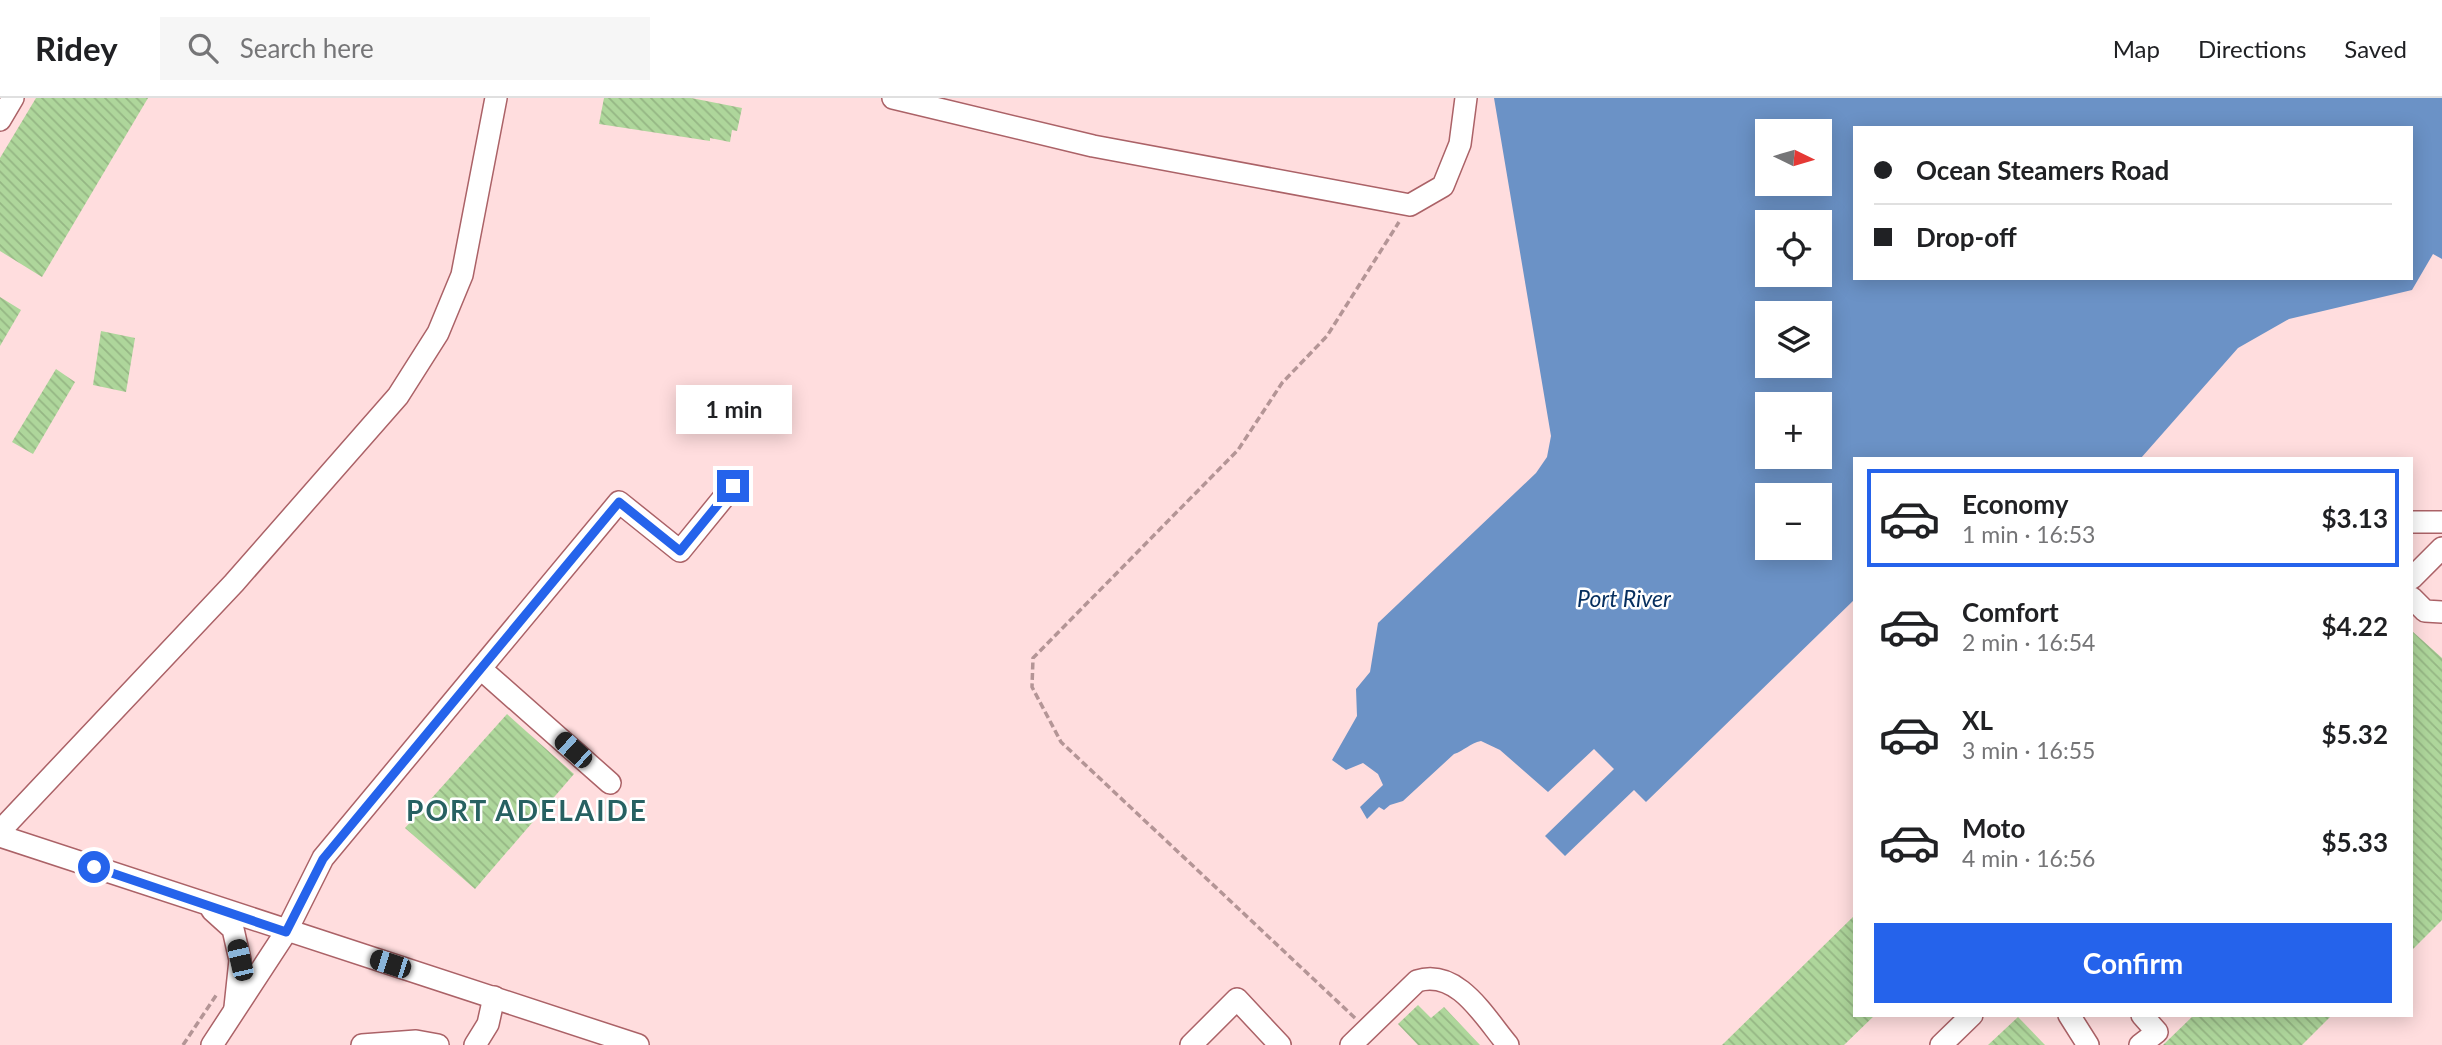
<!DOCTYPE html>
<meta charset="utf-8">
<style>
body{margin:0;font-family:Lato,sans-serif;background:#f6f6f6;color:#202124;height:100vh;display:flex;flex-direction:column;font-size:26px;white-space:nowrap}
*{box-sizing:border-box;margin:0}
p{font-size:23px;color:#757577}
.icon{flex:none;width:38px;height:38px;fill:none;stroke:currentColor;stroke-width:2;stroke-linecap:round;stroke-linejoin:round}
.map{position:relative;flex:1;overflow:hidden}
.details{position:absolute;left:1853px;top:359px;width:560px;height:560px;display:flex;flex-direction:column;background:#fff;border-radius:0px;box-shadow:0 4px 18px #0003}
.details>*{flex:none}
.hud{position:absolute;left:1853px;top:28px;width:560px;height:154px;border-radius:0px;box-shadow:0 4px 18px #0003;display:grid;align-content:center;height:154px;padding:0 21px;background:#fff}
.needle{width:46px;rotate:95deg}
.controls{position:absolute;left:1755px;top:21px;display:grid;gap:14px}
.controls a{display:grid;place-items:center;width:77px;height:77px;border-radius:0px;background:#fff;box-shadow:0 4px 18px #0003;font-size:35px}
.end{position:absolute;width:32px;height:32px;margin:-16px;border:9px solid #2563eb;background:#fff;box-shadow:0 0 0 4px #fff}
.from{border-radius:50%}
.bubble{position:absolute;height:49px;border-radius:0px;background:#fff;box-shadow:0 4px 18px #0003;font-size:23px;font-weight:700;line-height:49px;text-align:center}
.car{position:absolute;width:21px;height:42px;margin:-21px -10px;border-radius:9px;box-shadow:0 0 5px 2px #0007;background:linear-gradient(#222 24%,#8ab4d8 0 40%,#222 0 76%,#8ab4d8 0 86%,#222 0)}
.hud b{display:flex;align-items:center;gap:24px;height:66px;font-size:26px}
.hud b+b{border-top:2px solid #e0e0e0}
.hud i{width:18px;height:18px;background:#202124}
ul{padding:12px 0 0;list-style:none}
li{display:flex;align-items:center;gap:21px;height:98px;margin:0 14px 10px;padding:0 7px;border:4px solid transparent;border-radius:0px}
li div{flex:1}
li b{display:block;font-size:26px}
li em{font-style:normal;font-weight:700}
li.active{border-color:#2563eb}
li>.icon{width:63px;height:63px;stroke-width:1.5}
.cta{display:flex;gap:14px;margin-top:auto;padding:14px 21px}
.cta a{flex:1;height:80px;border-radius:0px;background:#2563eb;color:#fff;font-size:28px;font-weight:700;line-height:80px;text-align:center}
header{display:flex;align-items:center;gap:42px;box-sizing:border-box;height:98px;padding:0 35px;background:#fff;border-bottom:2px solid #e0e0e0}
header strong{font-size:33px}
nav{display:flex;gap:38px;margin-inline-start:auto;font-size:24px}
.search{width:490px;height:63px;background:#f6f6f6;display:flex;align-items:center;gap:18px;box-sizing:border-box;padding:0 24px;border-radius:0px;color:#757577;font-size:26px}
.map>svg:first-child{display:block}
.water{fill:#6b92c6;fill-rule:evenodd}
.building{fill:url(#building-back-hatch)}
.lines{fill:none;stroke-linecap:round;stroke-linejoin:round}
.minor-casing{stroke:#ab6267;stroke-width:24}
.path{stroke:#b49596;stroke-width:3.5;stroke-dasharray:7 3.5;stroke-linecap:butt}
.minor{stroke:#fff;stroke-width:21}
.route{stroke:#2563eb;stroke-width:9}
.labels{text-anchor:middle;stroke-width:5;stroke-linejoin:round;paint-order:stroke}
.water-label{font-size:23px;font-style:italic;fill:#062f5f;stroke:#fff}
.district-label{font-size:28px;font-weight:bold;letter-spacing:2px;fill:#276162;stroke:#fff}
</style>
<header>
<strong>Ridey</strong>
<div class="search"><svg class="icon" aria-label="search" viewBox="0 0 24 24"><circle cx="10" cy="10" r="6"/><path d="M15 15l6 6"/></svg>Search here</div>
<nav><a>Map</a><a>Directions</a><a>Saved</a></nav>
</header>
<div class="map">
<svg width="2442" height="947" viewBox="0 0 2442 947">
<defs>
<pattern id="building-back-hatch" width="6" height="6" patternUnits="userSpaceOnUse" patternTransform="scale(1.75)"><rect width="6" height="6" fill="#aed69b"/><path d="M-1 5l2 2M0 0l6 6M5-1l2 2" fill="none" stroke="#95b684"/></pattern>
</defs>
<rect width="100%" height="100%" fill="#ffddde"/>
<!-- water -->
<path class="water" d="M 1494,0 L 2442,0 L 2442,161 L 2433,156 L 2412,192 L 2289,221 L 2238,250 L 2141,360 L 1855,360 L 1855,501 L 1646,704 L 1634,692 L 1565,758 L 1545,738 L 1614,671 L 1594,651 L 1548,694 L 1500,652 L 1481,643 C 1470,645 1464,653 1454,656 L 1403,703 L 1390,707 L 1384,712 L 1379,709 L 1367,721 L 1360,709 L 1383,687 L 1378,676 L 1363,665 L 1346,672 L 1332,662 L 1357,618 L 1356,591 L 1370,574 L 1378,525 L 1536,375 L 1547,359 L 1551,338 ZM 1855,30 L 2412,30 L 2412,180 L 1855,180 ZM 1768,33 L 1820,33 L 1820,86 L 1768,86 ZM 1768,124 L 1820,124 L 1820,177 L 1768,177 ZM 1768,215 L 1820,215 L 1820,268 L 1768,268 ZM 1768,306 L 1820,306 L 1820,359 L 1768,359 ZM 1768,397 L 1820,397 L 1820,450 L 1768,450 Z"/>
<!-- building -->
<g class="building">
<path d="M 36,0 L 148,0 L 42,179 L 0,153 L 0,60 Z"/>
<path d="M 604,0 L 691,0 L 742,10 L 737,33 L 732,32 L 730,44 L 710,40 L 710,43 L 599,26 Z"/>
<path d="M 0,199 L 21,212 L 0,248 Z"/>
<path d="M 101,233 L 135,240 L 126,294 L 93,287 Z"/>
<path d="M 56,271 L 75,284 L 33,356 L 12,344 Z"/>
<path d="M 2412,533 L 2442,560 L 2442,822 L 2412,852 Z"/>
<path d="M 507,616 L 574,676 L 475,791 L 405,730 Z"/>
<path d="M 1855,817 L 1855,917 L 1875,917 L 1844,947 L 1722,947 Z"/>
<path d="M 1418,907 L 1431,920 L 1444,909 L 1480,947 L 1418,947 L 1398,926 Z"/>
<path d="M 2194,917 L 2332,917 L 2302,947 L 2163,947 Z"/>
<path d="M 2018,919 L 2045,947 L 1988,947 Z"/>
</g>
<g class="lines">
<defs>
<g id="minor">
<path d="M 893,0 L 1093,48 L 1410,107 L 1443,88 L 1460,46 L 1466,0"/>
<path d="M 0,22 L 13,0"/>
<path d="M 2412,424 L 2442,424"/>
<path d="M 2412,480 L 2442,450"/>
<path d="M 2412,500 L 2425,513 L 2442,514"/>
<path d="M 481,571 L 610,685"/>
<path d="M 0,733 L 234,485 L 398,298 L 438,235 L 462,177 L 496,0"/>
<path d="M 0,738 L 638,947"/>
<path d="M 212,812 L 233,831 L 240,862 L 235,909"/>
<path d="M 2069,917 L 2088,947"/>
<path d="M 212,947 L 286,834 L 323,760 L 619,404 L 680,453 L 733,388"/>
<path d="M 362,947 L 416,943 L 438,947"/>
<path d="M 475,947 L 488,926 L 494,899"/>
<path d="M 1191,947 L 1237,901 L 1280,947"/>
<path d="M 1351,947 L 1417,883 C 1458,870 1485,920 1508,947"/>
<path d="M 1941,947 L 1972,917"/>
<path d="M 2140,947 L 2157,934 L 2142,917"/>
</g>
</defs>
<!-- minor casing -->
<use href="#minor" class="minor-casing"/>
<!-- path -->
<g class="path">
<path d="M 1355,920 L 1061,644 L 1032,589 L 1033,560 L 1238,352 L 1282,285 L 1327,238 L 1399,124"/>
<path d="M 183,947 L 217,896"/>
</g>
<!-- minor -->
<use href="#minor" class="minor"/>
</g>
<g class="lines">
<!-- route -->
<path class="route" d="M 94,769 L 286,834 L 323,761 L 619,404 L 680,453 L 733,388"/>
</g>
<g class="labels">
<!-- water labels -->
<g class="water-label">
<text x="1624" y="509">Port River</text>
</g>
<!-- district labels -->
<g class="district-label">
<text x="527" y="723">PORT ADELAIDE</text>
</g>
</g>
</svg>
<div class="controls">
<a><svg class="needle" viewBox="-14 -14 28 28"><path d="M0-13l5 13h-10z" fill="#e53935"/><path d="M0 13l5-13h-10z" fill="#757577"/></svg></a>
<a><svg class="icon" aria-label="locate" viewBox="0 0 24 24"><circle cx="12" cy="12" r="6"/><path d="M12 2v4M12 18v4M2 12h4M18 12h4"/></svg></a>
<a><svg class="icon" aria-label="layers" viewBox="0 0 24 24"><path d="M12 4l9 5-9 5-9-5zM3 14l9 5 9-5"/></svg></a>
<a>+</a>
<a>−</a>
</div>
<i class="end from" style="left:94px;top:769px"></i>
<i class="end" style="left:733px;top:388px"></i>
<div class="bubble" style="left:676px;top:287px;width:116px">1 min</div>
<i class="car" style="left:573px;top:652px;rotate:312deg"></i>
<i class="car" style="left:240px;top:862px;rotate:347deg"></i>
<i class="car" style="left:390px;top:866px;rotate:288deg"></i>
<div class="hud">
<b><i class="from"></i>Ocean Steamers Road</b>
<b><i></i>Drop-off</b>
</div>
<section class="details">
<ul>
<li class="active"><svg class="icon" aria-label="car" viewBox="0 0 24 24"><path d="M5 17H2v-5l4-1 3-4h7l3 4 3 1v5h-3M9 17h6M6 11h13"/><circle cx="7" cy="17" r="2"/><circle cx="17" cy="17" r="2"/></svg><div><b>Economy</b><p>1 min · 16:53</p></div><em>$3.13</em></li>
<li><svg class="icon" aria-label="car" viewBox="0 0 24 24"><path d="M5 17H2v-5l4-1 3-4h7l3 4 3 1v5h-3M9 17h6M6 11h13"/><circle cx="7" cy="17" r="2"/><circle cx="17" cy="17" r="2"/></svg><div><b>Comfort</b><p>2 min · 16:54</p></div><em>$4.22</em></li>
<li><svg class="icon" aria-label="car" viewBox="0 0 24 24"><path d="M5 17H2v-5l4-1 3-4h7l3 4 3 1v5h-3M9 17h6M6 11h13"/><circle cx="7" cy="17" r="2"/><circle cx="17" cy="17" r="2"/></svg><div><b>XL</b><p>3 min · 16:55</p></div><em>$5.32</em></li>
<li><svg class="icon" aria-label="car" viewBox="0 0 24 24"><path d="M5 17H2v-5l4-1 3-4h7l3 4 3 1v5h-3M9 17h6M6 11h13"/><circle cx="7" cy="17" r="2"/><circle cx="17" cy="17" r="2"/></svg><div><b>Moto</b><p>4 min · 16:56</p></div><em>$5.33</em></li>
</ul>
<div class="cta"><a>Confirm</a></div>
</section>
</div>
